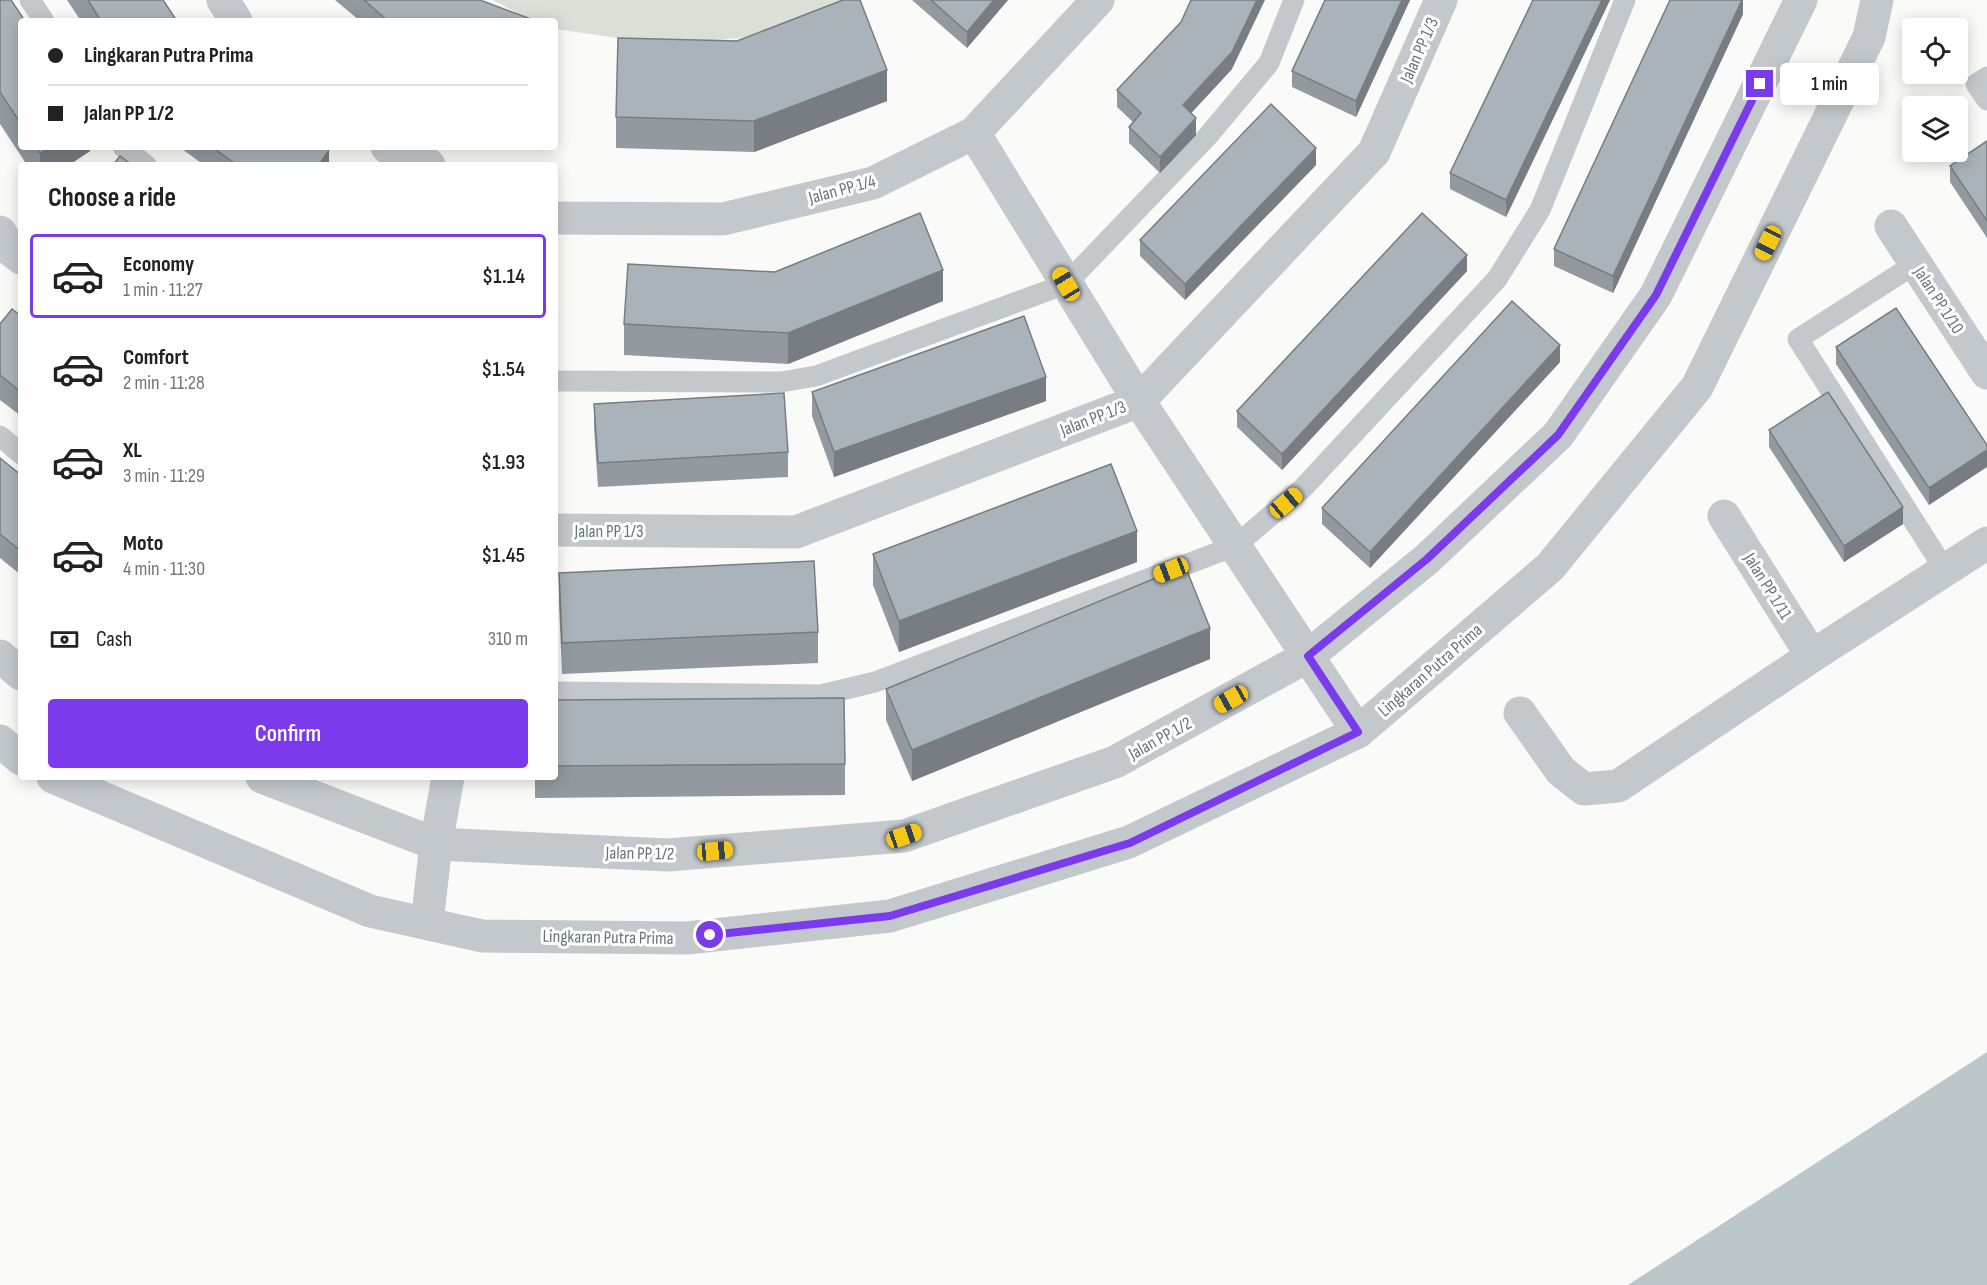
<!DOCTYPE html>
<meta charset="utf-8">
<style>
body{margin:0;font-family:"Sofia Sans Condensed",sans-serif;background:#f6f6f6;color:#222;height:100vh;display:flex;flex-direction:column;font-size:22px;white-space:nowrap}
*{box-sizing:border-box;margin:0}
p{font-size:20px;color:#767676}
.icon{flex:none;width:33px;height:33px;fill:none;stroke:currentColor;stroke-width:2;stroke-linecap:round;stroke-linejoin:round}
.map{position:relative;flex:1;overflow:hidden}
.drawer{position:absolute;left:18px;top:162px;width:540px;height:618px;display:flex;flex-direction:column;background:#fff;border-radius:6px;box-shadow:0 3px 15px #0003}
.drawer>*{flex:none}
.hud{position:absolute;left:18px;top:18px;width:540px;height:132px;border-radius:6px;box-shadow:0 3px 15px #0003;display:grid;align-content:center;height:132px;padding:0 30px;background:#fff}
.fabs{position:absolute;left:1902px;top:18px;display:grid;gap:12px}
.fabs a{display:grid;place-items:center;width:66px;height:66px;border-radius:6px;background:#fff;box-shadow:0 3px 15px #0003;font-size:30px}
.end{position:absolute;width:27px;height:27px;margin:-14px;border:8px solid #7c3aed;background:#fff;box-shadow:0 0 0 3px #fff}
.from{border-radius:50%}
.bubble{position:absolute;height:42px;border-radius:6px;background:#fff;box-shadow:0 3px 15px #0003;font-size:20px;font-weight:600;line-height:42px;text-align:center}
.car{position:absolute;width:18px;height:36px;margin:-18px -9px;border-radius:8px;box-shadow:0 0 4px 2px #0007;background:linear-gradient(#f5c518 24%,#345 0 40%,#f5c518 0 76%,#345 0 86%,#f5c518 0)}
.hud b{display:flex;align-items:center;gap:21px;height:57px;font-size:22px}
.hud b+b{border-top:2px solid #e0e0e0}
.hud i{width:15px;height:15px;background:#222}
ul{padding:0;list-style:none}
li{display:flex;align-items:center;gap:18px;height:84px;margin:0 12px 9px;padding:0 18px;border:3px solid transparent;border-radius:6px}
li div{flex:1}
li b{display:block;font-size:22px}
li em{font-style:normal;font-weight:600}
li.on{border-color:#7c3aed}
li>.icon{width:54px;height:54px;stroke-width:1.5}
h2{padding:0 30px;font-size:27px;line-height:72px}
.pay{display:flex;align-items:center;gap:15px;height:66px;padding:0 30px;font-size:22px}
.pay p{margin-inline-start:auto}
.primary-button{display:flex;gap:12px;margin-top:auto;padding:12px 30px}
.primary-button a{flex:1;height:69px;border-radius:6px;background:#7c3aed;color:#fff;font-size:24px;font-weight:600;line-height:69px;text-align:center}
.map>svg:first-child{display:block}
.green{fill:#dadfd7}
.water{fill:#bbc7cb}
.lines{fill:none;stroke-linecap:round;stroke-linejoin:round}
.service{stroke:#c3c8cc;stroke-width:21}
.minor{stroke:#c3c8cc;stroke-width:33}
.wall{fill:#929a9f}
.shaded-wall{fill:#777d82}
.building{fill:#aab3b9;stroke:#777d82;stroke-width:1.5}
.route{stroke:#7c3aed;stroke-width:8}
.labels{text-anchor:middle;stroke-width:6;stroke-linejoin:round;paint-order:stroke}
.street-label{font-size:18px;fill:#657683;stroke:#fff}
</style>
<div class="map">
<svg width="1987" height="1285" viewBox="0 0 1987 1285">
<rect width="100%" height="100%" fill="#fafaf8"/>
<!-- green -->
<path class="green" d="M 493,0 L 842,0 L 815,17 L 742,38 L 660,44 L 555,29 L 555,21 L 532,21 Z"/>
<!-- water -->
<path class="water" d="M 1987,1052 L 1987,1285 L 1628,1285 Z"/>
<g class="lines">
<!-- service -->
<g class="service">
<path d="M 30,0 L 44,21"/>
<path d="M 1987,77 L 1976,84 L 1987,100"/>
<path d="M 123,147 L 146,165"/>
<path d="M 1915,264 L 1798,339 L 1945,570"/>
<path d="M 555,381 L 781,382 L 816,376 L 1066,284 L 1207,137 L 1269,63 L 1294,0"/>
<path d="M 0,436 L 21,454"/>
<path d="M 555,692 L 821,695 L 875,682 L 1235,546 L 1303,488 L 1497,279 L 1540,210 L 1625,0"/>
</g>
<!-- minor -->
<g class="minor">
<path d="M 223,0 L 236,21"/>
<path d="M 974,133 L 1139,401 L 1358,732"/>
<path d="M 387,147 L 429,165"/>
<path d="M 555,218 L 723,219 L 873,183 L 974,133 L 1098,0"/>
<path d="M 1891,226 L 1987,373"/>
<path d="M 0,232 L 12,251 L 21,258"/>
<path d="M 1724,516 L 1812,656"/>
<path d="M 555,530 L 796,532 L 1139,401 L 1374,152 L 1441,0"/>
<path d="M 0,656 L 21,674"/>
<path d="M 1520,713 L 1561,771 L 1584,789 L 1618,786 L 1812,656 L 1987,543"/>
<path d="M 0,741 L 21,759"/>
<path d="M 53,777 L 370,911 L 482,936 L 687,938 L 890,916 L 1129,842 L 1358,732 L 1550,567 L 1697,387 L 1869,37 L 1877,0"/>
<path d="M 262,777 L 436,844 L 668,855 L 904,836 L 1115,762 L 1308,656 L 1427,559 L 1558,435 L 1656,295 L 1801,0"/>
<path d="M 427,923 L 436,844 L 448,777"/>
</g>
</g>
<!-- wall -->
<g class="wall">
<path d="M 0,0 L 21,21 L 21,147 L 90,147 L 90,151 L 69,165 L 27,165 L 0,124 Z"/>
<path d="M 67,0 L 163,0 L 177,21 L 81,21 Z"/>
<path d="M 335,0 L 480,0 L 536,21 L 360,21 Z"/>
<path d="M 912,0 L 1008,0 L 967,48 Z"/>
<path d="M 1325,0 L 1410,0 L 1356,117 L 1292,87 L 1292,71 Z"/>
<path d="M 1533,0 L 1610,0 L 1506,217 L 1450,189 L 1450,173 Z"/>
<path d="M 1743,0 L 1743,14 L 1613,293 L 1554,266 L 1554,249 Z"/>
<path d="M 737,41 L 887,101 L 754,152 L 616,148 L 616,117 Z"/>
<path d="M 1232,69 L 1191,113 L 1196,135 L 1160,173 L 1129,143 L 1129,127 L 1133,122 L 1117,107 L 1117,90 Z"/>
<path d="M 1987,141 L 1987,238 L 1950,182 L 1950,166 Z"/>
<path d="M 182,147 L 325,147 L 329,165 L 204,165 L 182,149 Z"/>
<path d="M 1316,165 L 1185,300 L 1140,256 L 1140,240 Z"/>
<path d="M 1467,271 L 1282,470 L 1237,427 L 1237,411 Z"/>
<path d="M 775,272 L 943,301 L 788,364 L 624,355 L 624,324 Z"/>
<path d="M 21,316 L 21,416 L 0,400 L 0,324 Z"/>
<path d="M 1836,347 L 1987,445 L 1929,505 L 1836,364 Z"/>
<path d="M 1560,362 L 1370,568 L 1322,524 L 1322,508 Z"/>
<path d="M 812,392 L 1046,401 L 834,477 L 812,416 Z"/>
<path d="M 594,404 L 788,452 L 788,477 L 598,487 L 594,428 Z"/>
<path d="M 1769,430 L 1903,524 L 1844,562 L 1769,447 Z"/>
<path d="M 0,458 L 21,475 L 21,575 L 0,558 Z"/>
<path d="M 873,554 L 1137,562 L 899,652 L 873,585 Z"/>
<path d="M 559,573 L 818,632 L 818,663 L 562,674 L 559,604 Z"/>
<path d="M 1210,659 L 912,781 L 886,720 L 886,689 Z"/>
<path d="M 555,700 L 845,764 L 845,795 L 535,798 L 535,777 L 555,777 Z"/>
</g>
<!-- shaded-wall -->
<g class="shaded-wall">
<path d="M 994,0 L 1008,0 L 967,48 L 967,32 Z"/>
<path d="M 1257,0 L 1265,0 L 1232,69 L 1183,122 L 1183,105 Z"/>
<path d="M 1402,0 L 1410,0 L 1356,117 L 1356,101 Z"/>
<path d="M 1602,0 L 1610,0 L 1506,217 L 1506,200 Z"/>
<path d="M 1742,0 L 1743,0 L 1743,14 L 1613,293 L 1613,276 Z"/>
<path d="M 887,70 L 887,101 L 754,152 L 754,121 Z"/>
<path d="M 1196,118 L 1196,135 L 1160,173 L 1160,157 Z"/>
<path d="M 49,147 L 90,147 L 90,151 L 69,165 L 40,165 L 40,153 Z"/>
<path d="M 1316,148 L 1316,165 L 1185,300 L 1185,284 Z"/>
<path d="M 329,150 L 329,165 L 319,165 Z"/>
<path d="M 1467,255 L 1467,271 L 1282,470 L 1282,454 Z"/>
<path d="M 943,270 L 943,301 L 788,364 L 788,333 Z"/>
<path d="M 1560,345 L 1560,362 L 1370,568 L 1370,552 Z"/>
<path d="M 1046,377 L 1046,401 L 834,477 L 834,452 Z"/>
<path d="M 1987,450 L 1987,467 L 1929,505 L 1929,488 Z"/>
<path d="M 1903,507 L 1903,524 L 1844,562 L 1844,546 Z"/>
<path d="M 1137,531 L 1137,562 L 899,652 L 899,621 Z"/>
<path d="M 1210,628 L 1210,659 L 912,781 L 912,750 Z"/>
</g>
<!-- building -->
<g class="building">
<path d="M 0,0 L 11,0 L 25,21 L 21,21 L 21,124 L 0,92 Z"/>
<path d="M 88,0 L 163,0 L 177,21 L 101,21 Z"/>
<path d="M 364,0 L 480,0 L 536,21 L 388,21 Z"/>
<path d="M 843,0 L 860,0 L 887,70 L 754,121 L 616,117 L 618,38 L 737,41 Z"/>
<path d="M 931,0 L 994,0 L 967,32 Z"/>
<path d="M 1191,0 L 1257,0 L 1232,52 L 1183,105 L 1196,118 L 1160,157 L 1129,127 L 1141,113 L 1117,90 L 1181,22 Z"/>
<path d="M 1325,0 L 1402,0 L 1356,101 L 1292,71 Z"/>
<path d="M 1533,0 L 1602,0 L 1506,200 L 1450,173 Z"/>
<path d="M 1670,0 L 1742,0 L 1613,276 L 1554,249 Z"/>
<path d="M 1271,104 L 1316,148 L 1185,284 L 1140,240 Z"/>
<path d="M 1987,141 L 1987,221 L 1950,166 Z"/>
<path d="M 36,147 L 49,147 L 40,153 Z"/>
<path d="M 212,147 L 325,147 L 329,150 L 319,165 L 237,165 Z"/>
<path d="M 120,156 L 132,165 L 113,165 Z"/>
<path d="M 920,213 L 943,270 L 788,333 L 624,324 L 628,264 L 775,272 Z"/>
<path d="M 1422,213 L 1467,255 L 1282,454 L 1237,411 Z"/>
<path d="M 1512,301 L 1560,345 L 1370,552 L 1322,508 Z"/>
<path d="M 1896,308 L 1987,445 L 1987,450 L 1929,488 L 1836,347 Z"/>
<path d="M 12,309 L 21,316 L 21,392 L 0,375 L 0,324 Z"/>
<path d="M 1024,316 L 1046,377 L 834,452 L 812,392 Z"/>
<path d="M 1828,392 L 1903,507 L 1844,546 L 1769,430 Z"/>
<path d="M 784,393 L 788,452 L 598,463 L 594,404 Z"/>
<path d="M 0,458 L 21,475 L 21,551 L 0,534 Z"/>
<path d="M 1111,464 L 1137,531 L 899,621 L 873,554 Z"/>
<path d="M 814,561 L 818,632 L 562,643 L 559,573 Z"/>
<path d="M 1185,566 L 1210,628 L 912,750 L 886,689 Z"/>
<path d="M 844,698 L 845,764 L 555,766 L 555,700 Z"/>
</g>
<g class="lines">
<!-- route -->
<path class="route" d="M 710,935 L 890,916 L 1130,843 L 1358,732 L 1308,656 L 1427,559 L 1558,435 L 1656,295 L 1760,84"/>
</g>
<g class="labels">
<!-- street labels -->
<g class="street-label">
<text transform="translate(1419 50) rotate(-66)" y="6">Jalan PP 1/3</text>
<text transform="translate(842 189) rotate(-15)" y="6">Jalan PP 1/4</text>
<text transform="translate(1939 300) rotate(57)" y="6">Jalan PP 1/10</text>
<text transform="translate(1093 418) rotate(-21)" y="6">Jalan PP 1/3</text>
<text x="609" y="537">Jalan PP 1/3</text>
<text transform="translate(1768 586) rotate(58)" y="6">Jalan PP 1/11</text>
<text transform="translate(1430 670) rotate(-41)" y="6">Lingkaran Putra Prima</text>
<text transform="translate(1160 738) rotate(-29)" y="6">Jalan PP 1/2</text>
<text transform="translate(640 853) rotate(1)" y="6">Jalan PP 1/2</text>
<text transform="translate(608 937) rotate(1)" y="6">Lingkaran Putra Prima</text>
</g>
</g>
</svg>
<div class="fabs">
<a><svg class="icon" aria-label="locate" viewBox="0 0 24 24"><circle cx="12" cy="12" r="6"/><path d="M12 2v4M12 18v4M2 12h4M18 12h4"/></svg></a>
<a><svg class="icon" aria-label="layers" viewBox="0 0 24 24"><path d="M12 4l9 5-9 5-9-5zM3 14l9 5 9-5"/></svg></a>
</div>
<i class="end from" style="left:710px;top:935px"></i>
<i class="end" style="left:1760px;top:84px"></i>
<div class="bubble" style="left:1780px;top:63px;width:99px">1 min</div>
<i class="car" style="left:1768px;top:243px;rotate:206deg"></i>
<i class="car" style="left:1066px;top:284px;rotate:329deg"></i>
<i class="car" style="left:1286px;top:503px;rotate:50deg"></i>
<i class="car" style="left:1171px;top:570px;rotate:249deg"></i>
<i class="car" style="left:1231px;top:699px;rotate:241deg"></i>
<i class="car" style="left:904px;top:836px;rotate:71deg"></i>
<i class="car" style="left:715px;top:851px;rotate:85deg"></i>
<div class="hud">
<b><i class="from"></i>Lingkaran Putra Prima</b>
<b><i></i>Jalan PP 1/2</b>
</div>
<section class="drawer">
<h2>Choose a ride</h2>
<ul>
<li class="on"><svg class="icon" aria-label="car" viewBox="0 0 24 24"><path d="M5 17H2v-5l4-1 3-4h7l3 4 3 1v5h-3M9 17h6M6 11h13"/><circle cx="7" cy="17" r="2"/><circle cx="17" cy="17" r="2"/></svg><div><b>Economy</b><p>1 min · 11:27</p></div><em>$1.14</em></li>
<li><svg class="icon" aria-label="car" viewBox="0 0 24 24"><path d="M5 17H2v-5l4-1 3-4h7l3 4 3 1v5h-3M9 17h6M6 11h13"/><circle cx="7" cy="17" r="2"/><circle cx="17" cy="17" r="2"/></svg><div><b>Comfort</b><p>2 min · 11:28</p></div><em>$1.54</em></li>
<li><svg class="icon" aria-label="car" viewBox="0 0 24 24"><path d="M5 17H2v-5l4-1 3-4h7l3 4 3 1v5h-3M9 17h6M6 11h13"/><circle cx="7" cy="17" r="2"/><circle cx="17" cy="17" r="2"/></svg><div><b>XL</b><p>3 min · 11:29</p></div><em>$1.93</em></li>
<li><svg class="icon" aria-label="car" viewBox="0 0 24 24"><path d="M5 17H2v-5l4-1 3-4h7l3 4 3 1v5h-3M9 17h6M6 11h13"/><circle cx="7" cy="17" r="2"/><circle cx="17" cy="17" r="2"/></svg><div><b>Moto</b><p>4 min · 11:30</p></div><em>$1.45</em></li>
</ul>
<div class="pay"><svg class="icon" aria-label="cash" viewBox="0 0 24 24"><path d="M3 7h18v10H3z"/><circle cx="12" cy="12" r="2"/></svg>Cash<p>310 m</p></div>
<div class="primary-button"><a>Confirm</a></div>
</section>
</div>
